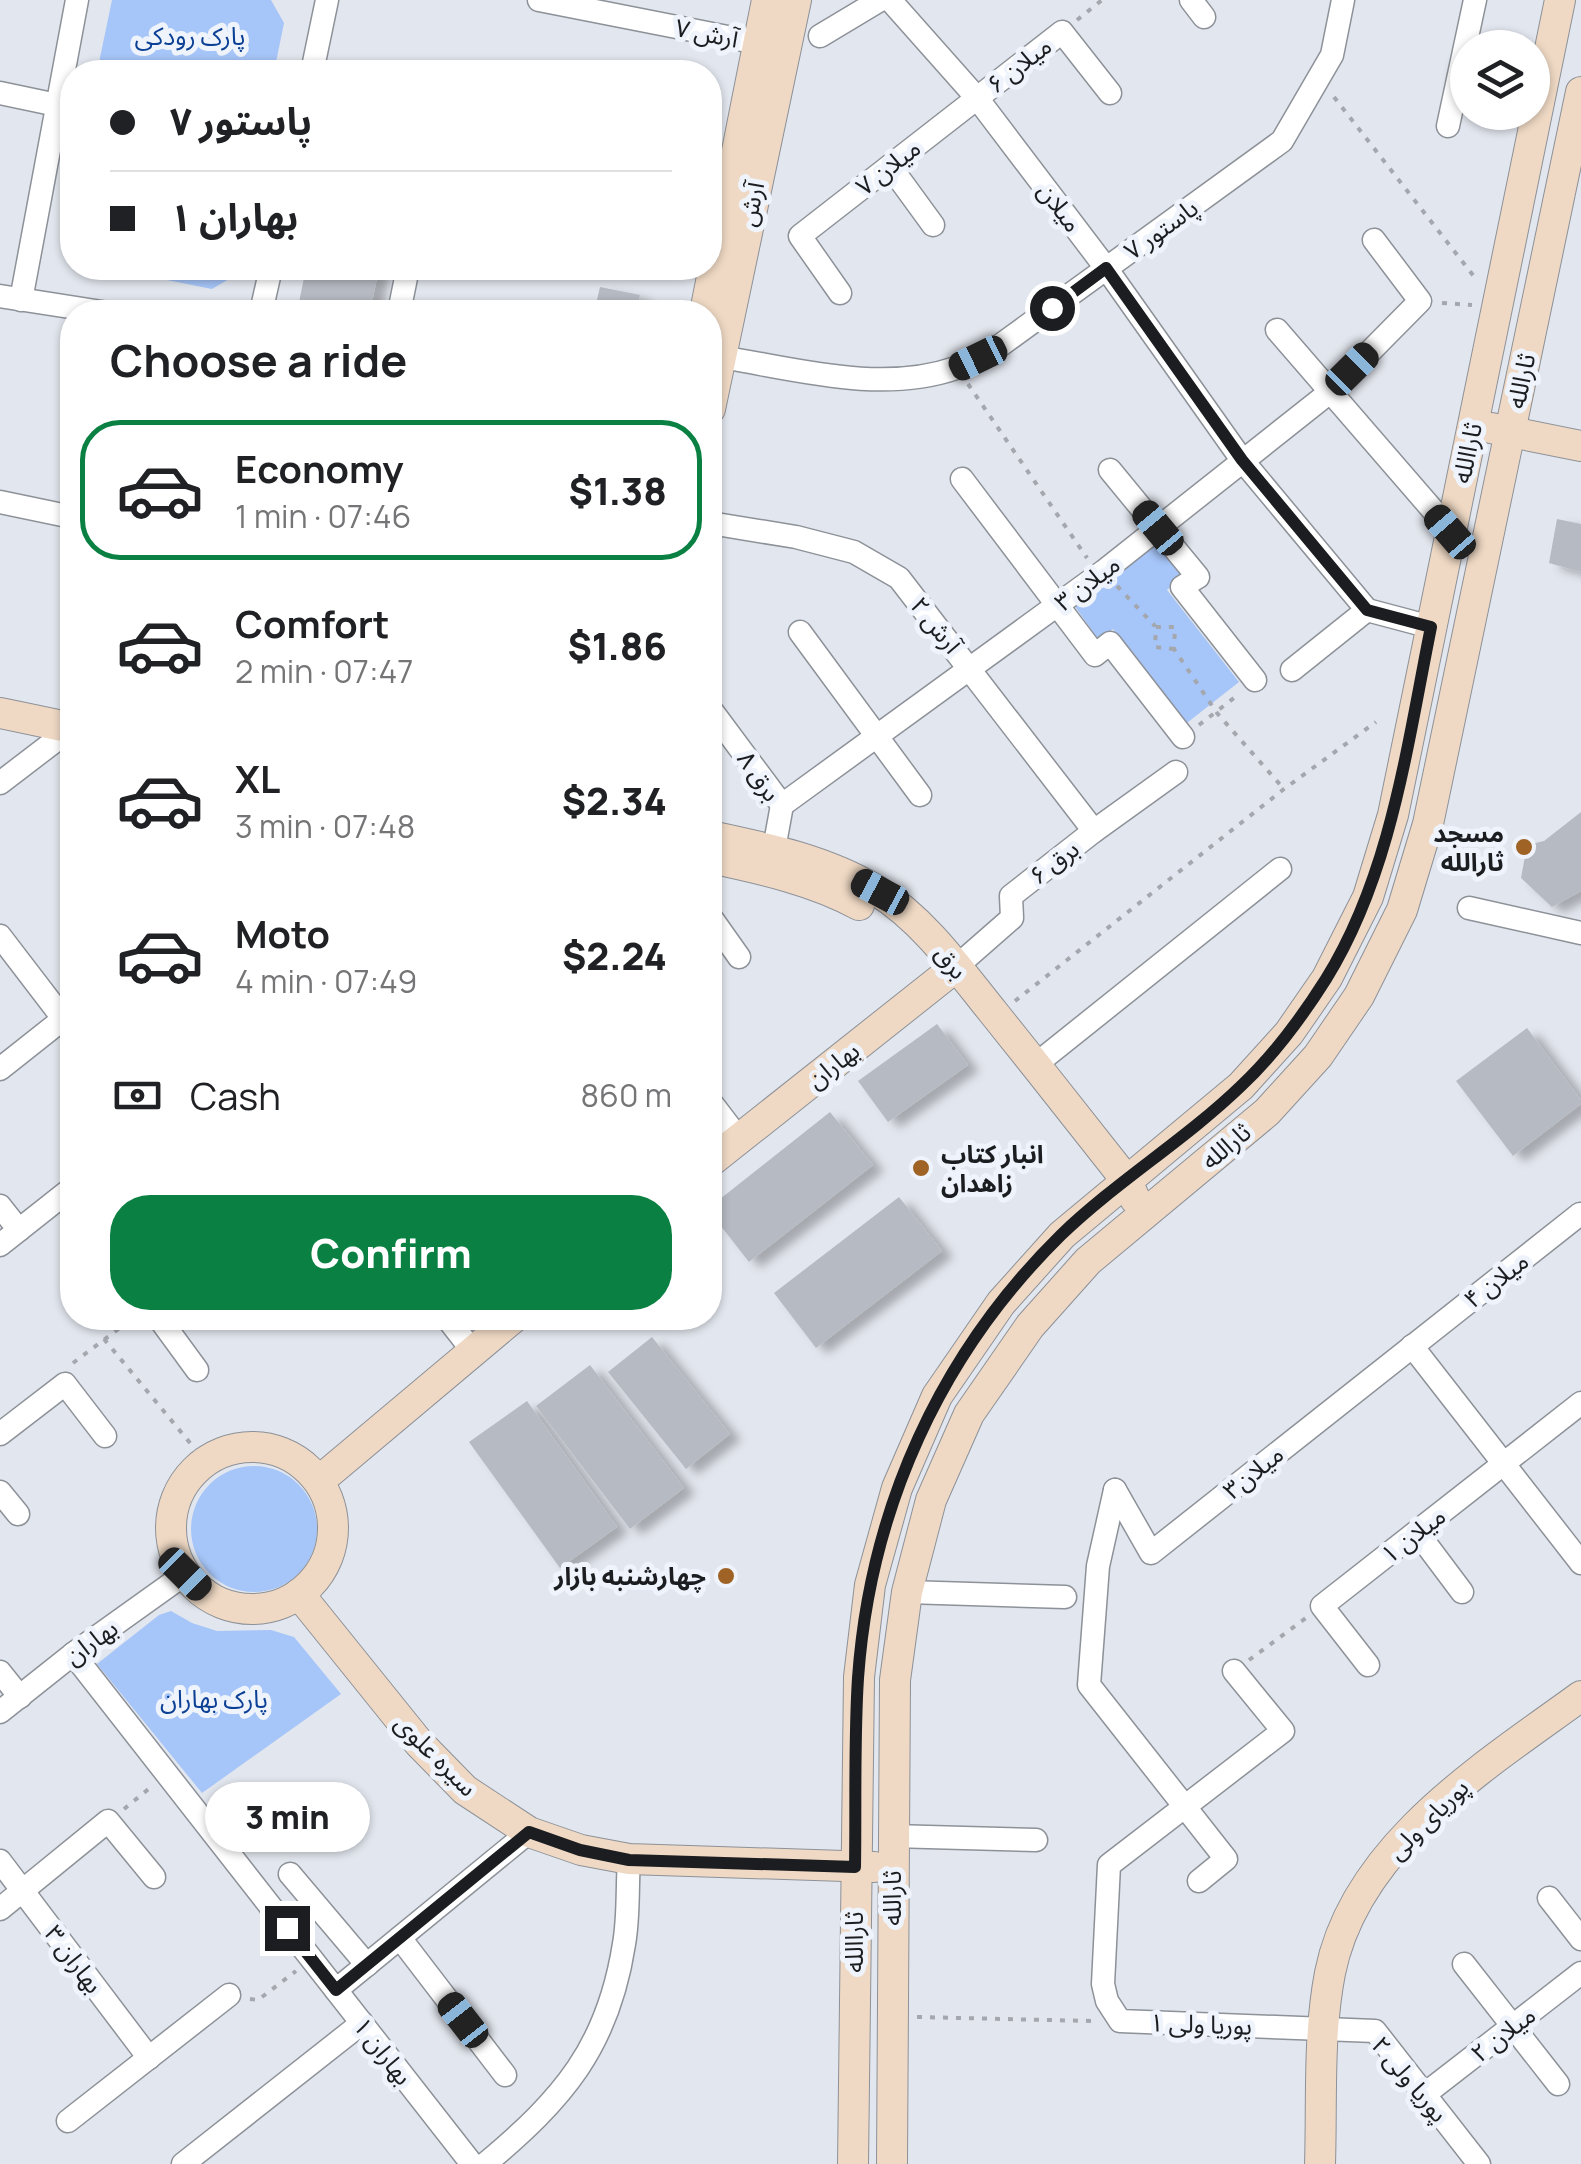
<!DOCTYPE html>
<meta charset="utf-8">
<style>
body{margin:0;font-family:Manrope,"Noto Sans Arabic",sans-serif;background:#f6f6f6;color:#202124;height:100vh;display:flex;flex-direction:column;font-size:38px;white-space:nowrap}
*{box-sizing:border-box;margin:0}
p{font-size:32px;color:#757577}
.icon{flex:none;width:55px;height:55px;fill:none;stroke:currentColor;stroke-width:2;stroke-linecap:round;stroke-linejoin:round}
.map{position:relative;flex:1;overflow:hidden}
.drawer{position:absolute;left:60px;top:300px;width:662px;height:1030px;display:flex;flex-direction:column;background:#fff;border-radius:40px;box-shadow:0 2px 8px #0004}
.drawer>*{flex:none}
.guide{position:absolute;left:60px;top:60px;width:662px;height:220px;border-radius:40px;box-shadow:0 2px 8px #0004;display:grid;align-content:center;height:220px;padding:0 50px;background:#fff}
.buttons{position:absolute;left:1450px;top:30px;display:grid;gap:20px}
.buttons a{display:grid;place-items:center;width:100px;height:100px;border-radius:50%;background:#fff;box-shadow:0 2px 8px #0004;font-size:50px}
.end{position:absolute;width:45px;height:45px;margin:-22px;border:12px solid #1b1d20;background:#fff;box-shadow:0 0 0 5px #fff}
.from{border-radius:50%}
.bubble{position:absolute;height:70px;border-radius:35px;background:#fff;box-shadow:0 2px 8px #0004;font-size:32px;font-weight:800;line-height:70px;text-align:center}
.car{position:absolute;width:30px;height:60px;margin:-30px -15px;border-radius:12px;box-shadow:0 0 8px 2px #0007;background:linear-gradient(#222 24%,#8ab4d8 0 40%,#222 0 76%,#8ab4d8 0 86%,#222 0)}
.guide b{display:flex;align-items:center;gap:35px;height:95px;font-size:38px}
.guide b+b{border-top:2px solid #e0e0e0}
.guide i{width:25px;height:25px;background:#202124}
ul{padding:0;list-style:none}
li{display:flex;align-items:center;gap:30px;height:140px;margin:0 20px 15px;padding:0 30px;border:5px solid transparent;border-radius:40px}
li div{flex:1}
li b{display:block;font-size:38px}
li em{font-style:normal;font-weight:800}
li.selected{border-color:#0b8043}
li>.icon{width:90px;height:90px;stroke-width:1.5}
h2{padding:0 50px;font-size:45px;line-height:120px}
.pay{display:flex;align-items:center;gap:25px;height:110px;padding:0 50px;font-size:38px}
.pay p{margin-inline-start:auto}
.primary-button{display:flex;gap:20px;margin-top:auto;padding:20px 50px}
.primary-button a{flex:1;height:115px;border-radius:40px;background:#0b8043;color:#fff;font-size:40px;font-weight:800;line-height:115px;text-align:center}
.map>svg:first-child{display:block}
.green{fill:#a6c5f8}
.building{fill:#b6bac2;filter:url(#shadow)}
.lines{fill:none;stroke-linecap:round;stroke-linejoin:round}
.street-casing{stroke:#8d9198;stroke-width:25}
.secondary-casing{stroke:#8d9198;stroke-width:32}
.path{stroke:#a4a7ad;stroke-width:4;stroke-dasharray:5 8;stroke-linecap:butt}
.street{stroke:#fff;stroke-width:22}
.secondary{stroke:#efd9c4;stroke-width:30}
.route{stroke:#1b1d20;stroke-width:12}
.poi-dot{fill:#9f6326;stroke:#eff4fc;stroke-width:4}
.labels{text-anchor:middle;stroke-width:10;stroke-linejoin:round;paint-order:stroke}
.street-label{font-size:25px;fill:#1b1d20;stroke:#eff4fc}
.park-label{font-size:25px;fill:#0c4094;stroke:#eff4fc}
.poi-label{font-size:25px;font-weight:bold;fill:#1b1d20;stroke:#eff4fc;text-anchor:end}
</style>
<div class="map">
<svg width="1581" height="2164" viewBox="0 0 1581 2164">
<defs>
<filter id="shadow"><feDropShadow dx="11" dy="6" stdDeviation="5" flood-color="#0004"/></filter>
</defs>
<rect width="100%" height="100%" fill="#e2e6ee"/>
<!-- green -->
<g class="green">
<path d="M 112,0 L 271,0 L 284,23 L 274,72 L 97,72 Z"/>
<path d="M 107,268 L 237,268 L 236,275 L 212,289 Z"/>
<path d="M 1158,541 L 1185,574 L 1167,590 L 1239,682 L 1183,726 L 1113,629 L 1098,639 L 1074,605 Z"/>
<circle cx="254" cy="1529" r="63"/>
<path d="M 171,1611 L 192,1623 L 217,1631 L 271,1630 L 294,1637 L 341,1694 L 202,1793 L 97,1664 L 159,1615 Z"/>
</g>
<!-- building -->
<g class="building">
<path d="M 306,268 L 379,268 L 370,312 L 297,312 Z"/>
<path d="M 600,287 L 640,295 L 636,312 L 594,312 Z"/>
<path d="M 1557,519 L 1581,524 L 1581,572 L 1549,563 Z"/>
<path d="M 1581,812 L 1581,891 L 1552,907 L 1521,878 L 1527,845 L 1544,841 Z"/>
<path d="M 937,1024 L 968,1065 L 888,1122 L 858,1081 Z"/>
<path d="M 1527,1028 L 1581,1100 L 1581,1104 L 1513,1156 L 1456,1081 Z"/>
<path d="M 830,1112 L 873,1165 L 749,1262 L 710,1212 L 710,1207 Z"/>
<path d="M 899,1197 L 942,1251 L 816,1348 L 774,1293 Z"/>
<path d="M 652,1337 L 730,1434 L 686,1469 L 608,1372 Z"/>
<path d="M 590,1365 L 684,1488 L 630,1529 L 536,1406 Z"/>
<path d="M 527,1401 L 617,1527 L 560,1568 L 469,1442 Z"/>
</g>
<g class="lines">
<defs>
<g id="street">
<path d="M 539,0 L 758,43"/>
<path d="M 890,0 L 977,98 L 1106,268 L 1242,460 L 1367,610"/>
<path d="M 1191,0 L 1204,17"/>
<path d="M 820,36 L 880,0"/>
<path d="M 312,72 L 327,0"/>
<path d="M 0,93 L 57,105"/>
<path d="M 1448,126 L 1475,0"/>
<path d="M 890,166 L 933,225"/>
<path d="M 840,293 L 800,236 L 1062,32 L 1110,93"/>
<path d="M 0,296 L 102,312"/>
<path d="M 21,300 L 77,0"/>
<path d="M 261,312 L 271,268"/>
<path d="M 399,312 L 408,268"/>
<path d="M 1277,330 L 1451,531"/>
<path d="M 721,357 C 796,369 881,394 956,368 C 970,363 984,354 998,347 L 1282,141 L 1332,55 L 1343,0"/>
<path d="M 1110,470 L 1198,577 L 1182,587 L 1255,680"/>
<path d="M 962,479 L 1095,655 L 1110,643 L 1183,737"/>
<path d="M 0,502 L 72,517"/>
<path d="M 710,523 L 796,537 L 854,552 L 899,578 L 1094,831"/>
<path d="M 1367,610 L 1431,627"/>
<path d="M 800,632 L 920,795"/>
<path d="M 1292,670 L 1367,610"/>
<path d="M 712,711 L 782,805 L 774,849"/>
<path d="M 0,783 L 72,728"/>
<path d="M 782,805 L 1104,571 L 1330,392 L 1420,301 L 1374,240"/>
<path d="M 1469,908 L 1581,933"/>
<path d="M 710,916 L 739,957"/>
<path d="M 0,936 L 72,1030"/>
<path d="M 956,967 L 1012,918 L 1011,896 L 1094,831 L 1176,772"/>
<path d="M 1035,1065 L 1280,869"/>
<path d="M 0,1069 L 72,1012"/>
<path d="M 710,1101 L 739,1139"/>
<path d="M 0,1206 L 19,1230"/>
<path d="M 0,1245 L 72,1188"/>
<path d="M 159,1318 L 197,1370"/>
<path d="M 447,1318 L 472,1350"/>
<path d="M 1412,1346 L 1581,1563"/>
<path d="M 0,1434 L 65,1384 L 105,1436"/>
<path d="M 1115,1490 L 1151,1553 L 1580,1214"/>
<path d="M 1115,1490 L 1098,1566 L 1089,1685 L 1226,1859 L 1199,1881"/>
<path d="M 0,1492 L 18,1514"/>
<path d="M 1417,1532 L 1462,1592"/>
<path d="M 907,1592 L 1065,1597"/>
<path d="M 73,1654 L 472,2164"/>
<path d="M 1368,1665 L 1322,1606 L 1581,1403"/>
<path d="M 1234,1671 L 1283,1731 L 1109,1865 L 1103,1984 L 1107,2001 L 1120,2021 L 1375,2031 L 1479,2164"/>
<path d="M 0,1672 L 20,1697"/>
<path d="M 0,1712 L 73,1654 L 185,1574"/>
<path d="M 892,1836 L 1036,1840"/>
<path d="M 0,1861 L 149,2058"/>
<path d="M 290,1874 L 367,1965"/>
<path d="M 1549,1898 L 1581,1939"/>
<path d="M 0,1909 L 108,1821 L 154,1877"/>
<path d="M 400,1938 L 505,2075"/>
<path d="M 1464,1964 L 1558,2084"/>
<path d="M 336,1990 L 529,1832"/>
<path d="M 1425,2094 L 1581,1973"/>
<path d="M 68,2121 L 229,1995"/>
<path d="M 183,2164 L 362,2023"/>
<path d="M 485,2164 C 563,2099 608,2047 624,1944 C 629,1916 627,1887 629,1859"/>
</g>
<g id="secondary">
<path d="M 705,312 L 767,0"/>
<path d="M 710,409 L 796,0"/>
<path d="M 1491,428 L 1581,446"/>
<path d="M 0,713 L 72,728"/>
<path d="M 710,836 C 767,848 826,860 877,891 C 924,920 959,970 993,1012 C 1038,1068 1083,1125 1127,1181 L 1135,1199"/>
<path d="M 710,858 C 761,869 813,880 859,905"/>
<path d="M 710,1162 L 956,967"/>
<circle cx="252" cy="1528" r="81"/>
<path d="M 319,1481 L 513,1318"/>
<path d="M 299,1594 L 419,1743 L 465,1790 L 529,1832 L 581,1850 L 629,1859 L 874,1867"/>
<path d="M 853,2164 L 859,1677 L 870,1585 L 897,1488 L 937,1396 L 1001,1303 L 1062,1235 L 1241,1086 L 1289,1033 L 1327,978 L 1368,897 L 1393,815 L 1560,0"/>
<path d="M 892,2164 L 895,1680 L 907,1592 L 931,1500 L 969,1414 L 1030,1326 L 1088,1261 L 1267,1112 L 1318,1056 L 1359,996 L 1402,910 L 1428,824 L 1581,92"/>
<path d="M 1320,2164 C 1322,2101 1318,2035 1330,1973 C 1355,1846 1485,1766 1581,1696"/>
</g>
</defs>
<!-- street casing -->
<use href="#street" class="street-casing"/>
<!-- secondary casing -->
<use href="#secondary" class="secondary-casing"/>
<!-- path -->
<g class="path">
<path d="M 1077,20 L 1102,0"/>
<path d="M 1334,97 L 1476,279"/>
<path d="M 1442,303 L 1472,305"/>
<path d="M 968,384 L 1087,558"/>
<path d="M 1117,586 L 1155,626"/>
<path d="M 1174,649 L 1155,647 L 1156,627 L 1175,627 L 1174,649 L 1217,713 L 1284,789"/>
<path d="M 1199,725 L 1239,694"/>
<path d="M 1015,1001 L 1284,789 L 1376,722"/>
<path d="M 104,1339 L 205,1461"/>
<path d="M 73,1363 L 133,1318"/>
<path d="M 1249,1660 L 1306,1618"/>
<path d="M 124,1809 L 151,1787"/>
<path d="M 250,1999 L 258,2000 L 296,1971"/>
<path d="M 917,2017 L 1092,2021"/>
</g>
<!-- street -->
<use href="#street" class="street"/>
<!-- secondary -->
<use href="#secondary" class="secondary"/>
</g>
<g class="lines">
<!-- route -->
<path class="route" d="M 287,1928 L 336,1990 L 529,1832 L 580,1850 L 629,1860 L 855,1867 C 856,1804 854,1741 858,1678 C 870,1509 940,1354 1061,1235 C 1117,1181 1185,1140 1241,1086 C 1274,1055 1302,1017 1326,979 C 1391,874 1407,746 1431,627 L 1367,610 L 1242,460 L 1106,268 L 1052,308"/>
</g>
<!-- markers -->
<g class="poi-dot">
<circle cx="1524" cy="847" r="10"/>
<circle cx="921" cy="1168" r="10"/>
<circle cx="726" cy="1576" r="10"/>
</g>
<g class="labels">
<!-- street labels -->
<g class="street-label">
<text transform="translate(707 33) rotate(11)" y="9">آرش ۷</text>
<text transform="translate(1019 65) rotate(-38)" y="9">میلان ۶</text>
<text transform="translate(888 167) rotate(-38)" y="9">میلان ۷</text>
<text transform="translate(751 204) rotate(-78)" y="9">آرش</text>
<text transform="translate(1060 207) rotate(53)" y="9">میلان</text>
<text transform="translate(1161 229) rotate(-36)" y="9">پاستور ۷</text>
<text transform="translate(1521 381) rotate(-78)" y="9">ثارالله</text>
<text transform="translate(1467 453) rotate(-78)" y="9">ثاراالله</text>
<text transform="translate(1087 583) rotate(-37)" y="9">میلان ۳</text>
<text transform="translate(936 625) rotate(51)" y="9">آرش ۲</text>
<text transform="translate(759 776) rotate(55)" y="9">برق ۸</text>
<text transform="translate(1054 862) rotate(-38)" y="9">برق ۶</text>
<text transform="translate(951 962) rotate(49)" y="9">برق</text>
<text transform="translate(833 1065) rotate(-38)" y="9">بهاران</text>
<text transform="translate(1226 1146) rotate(-40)" y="9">ثارالله</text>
<text transform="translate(1496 1280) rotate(-38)" y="9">میلان ۴</text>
<text transform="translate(1253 1472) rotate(-39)" y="9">میلان۳</text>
<text transform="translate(1413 1535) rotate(-38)" y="9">میلان ۱</text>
<text transform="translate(91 1642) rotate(-36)" y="9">بهاران</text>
<text transform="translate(436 1755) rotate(45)" y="9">سیره علوی</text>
<text transform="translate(1428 1819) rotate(-45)" y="9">پوریای ولی</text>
<text transform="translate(892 1898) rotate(-90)" y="9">ثارالله</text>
<text transform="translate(854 1942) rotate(-90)" y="9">ثاراالله</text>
<text transform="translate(74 1959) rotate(53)" y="9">بهاران ۳</text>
<text transform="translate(1201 2024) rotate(2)" y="9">پوریا ولی ۱</text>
<text transform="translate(1503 2034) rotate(-38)" y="9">میلان ۲</text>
<text transform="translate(383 2051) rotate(52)" y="9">بهاران ۱</text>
<text transform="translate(1410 2079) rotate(50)" y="9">پوریا ولی ۲</text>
</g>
<!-- park labels -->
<g class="park-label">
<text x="190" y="45">پارک رودکی</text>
<text x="214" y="1708">پارک بهاران</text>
</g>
<!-- poi labels -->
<g class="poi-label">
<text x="1504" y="842">مسجد<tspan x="1504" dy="29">ثارالله</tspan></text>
<text x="941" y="1163" text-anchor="start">انبار کتاب<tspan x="941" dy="29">زاهدان</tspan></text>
<text x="706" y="1585">چهارشنبه بازار</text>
</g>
</g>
</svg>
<div class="buttons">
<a><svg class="icon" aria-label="layers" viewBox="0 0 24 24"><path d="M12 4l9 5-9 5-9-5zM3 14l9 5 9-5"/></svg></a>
</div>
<i class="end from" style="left:1052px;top:308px"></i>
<i class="end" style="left:287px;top:1928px"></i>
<div class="bubble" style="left:205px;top:1782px;width:165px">3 min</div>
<i class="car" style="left:978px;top:358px;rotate:244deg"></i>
<i class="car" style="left:1352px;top:369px;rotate:45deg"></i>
<i class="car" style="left:1158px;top:528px;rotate:320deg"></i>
<i class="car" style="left:1450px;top:532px;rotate:319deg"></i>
<i class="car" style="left:880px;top:892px;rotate:298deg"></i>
<i class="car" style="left:185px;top:1574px;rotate:135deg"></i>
<i class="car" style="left:463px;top:2020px;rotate:322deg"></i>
<div class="guide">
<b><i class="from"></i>پاستور ۷</b>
<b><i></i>بهاران ۱</b>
</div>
<section class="drawer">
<h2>Choose a ride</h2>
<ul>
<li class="selected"><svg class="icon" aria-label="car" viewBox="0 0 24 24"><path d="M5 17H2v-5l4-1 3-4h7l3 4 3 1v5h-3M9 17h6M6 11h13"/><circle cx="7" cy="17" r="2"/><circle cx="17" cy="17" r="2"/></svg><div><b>Economy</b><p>1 min · 07:46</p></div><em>$1.38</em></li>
<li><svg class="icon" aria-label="car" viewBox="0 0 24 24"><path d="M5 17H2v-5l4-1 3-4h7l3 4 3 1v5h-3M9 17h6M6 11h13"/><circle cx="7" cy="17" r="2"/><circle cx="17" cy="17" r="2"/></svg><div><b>Comfort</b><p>2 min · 07:47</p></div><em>$1.86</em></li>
<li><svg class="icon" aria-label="car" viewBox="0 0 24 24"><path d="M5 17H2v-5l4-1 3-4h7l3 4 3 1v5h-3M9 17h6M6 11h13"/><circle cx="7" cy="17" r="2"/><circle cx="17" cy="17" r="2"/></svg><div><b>XL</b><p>3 min · 07:48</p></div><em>$2.34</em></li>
<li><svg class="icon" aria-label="car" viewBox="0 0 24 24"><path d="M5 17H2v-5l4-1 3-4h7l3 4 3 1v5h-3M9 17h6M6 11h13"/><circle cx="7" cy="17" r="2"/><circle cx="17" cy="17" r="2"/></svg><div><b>Moto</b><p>4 min · 07:49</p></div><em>$2.24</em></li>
</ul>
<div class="pay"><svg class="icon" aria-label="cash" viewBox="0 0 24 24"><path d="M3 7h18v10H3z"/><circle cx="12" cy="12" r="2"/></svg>Cash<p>860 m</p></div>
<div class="primary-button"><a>Confirm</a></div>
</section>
</div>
